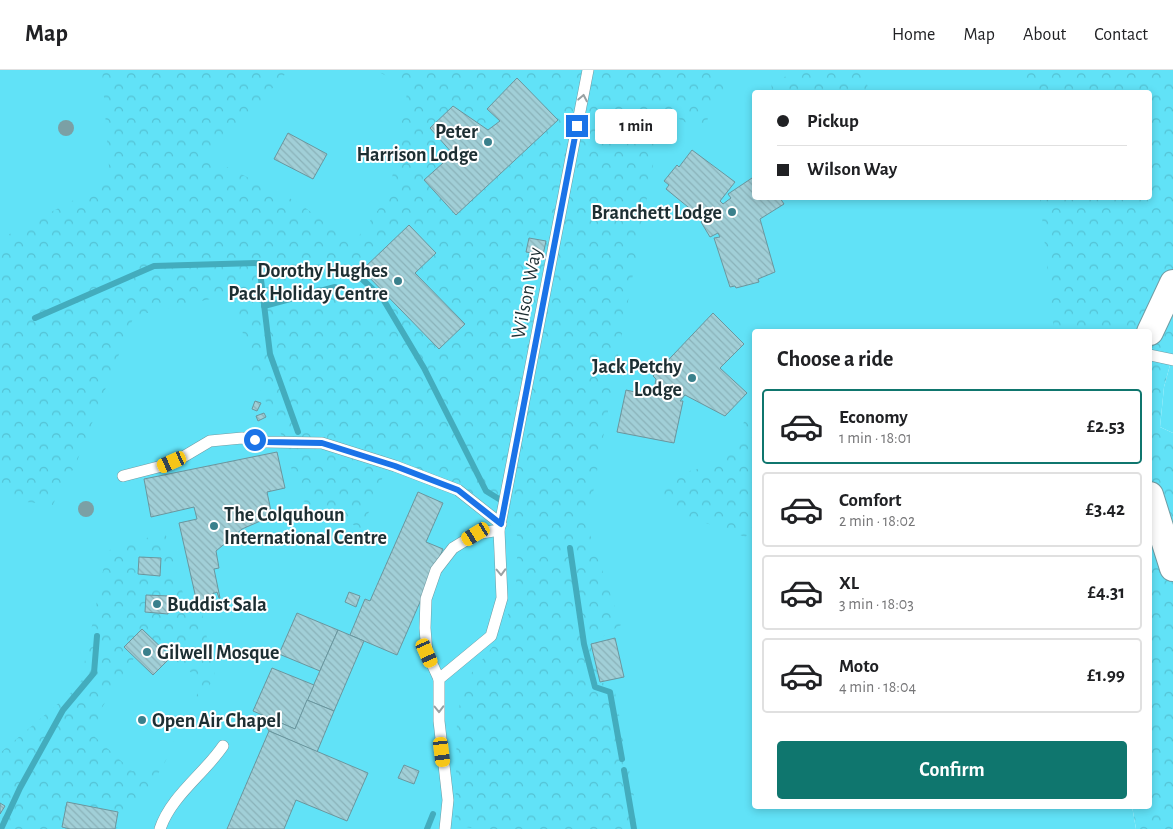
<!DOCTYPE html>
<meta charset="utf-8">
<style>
body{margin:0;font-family:"Alegreya Sans",sans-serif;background:#f6f6f6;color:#202124;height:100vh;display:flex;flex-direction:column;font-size:19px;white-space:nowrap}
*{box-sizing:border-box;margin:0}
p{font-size:16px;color:#757577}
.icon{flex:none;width:28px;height:28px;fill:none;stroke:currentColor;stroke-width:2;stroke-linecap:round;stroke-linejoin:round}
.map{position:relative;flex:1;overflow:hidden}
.sheet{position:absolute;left:752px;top:259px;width:400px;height:480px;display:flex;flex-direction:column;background:#fff;border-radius:5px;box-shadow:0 2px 8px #0003}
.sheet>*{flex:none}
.guide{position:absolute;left:752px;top:20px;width:400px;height:110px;border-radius:5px;box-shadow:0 2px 8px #0003;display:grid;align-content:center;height:110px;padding:0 25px;background:#fff}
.end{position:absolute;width:22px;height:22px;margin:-11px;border:6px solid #1a73e8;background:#fff;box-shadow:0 0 0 2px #fff}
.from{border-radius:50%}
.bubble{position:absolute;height:35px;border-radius:5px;background:#fff;box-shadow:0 2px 8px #0003;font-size:16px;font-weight:700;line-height:35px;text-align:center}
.car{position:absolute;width:15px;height:30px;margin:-15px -8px;border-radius:6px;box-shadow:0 0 4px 1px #0007;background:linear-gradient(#f5c518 24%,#345 0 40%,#f5c518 0 76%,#345 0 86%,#f5c518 0)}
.guide b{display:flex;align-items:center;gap:18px;height:48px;font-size:19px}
.guide b+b{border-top:1px solid #e0e0e0}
.guide i{width:12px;height:12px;background:#202124}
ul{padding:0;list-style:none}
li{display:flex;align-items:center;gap:15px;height:75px;margin:0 10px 8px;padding:0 15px;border:2px solid #e0e0e0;border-radius:5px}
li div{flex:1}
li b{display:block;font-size:19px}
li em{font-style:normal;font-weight:700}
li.current{border-color:#0f766e}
li>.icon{width:45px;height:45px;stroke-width:1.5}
h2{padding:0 25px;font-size:22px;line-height:60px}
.cta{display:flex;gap:10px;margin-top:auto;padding:10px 25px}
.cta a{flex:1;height:58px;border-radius:5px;background:#0f766e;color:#fff;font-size:20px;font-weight:700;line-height:58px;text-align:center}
header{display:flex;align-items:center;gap:30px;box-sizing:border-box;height:70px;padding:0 25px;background:#fff;border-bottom:1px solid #e0e0e0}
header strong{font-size:24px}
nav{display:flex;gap:28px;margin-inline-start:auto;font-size:18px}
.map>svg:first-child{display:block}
.green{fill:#61e2f7}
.forest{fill:url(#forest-crowns);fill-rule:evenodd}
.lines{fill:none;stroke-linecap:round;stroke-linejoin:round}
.stream{stroke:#43acbd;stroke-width:6}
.building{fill:url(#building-back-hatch);stroke:#6a969e}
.service-casing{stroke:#709ca4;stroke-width:12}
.tertiary-casing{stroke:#709ca4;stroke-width:28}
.service{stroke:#fff;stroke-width:11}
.tertiary{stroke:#fff;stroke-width:26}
.tree{fill:#7ba0a5}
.oneway{stroke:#99a1a3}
.route{stroke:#1a73e8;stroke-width:6}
.poi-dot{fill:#3a808c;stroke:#fff;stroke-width:2}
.labels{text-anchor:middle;stroke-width:4;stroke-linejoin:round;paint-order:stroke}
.poi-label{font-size:20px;font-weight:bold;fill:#1d2f33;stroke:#fff;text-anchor:end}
.street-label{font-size:20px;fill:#1d2f33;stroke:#fff}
</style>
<header>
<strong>Map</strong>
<nav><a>Home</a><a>Map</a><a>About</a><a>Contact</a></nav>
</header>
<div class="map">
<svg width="1173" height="759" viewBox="0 0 1173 759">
<defs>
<pattern id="forest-crowns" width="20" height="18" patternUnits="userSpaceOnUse" patternTransform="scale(1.25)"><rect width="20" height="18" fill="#61e2f7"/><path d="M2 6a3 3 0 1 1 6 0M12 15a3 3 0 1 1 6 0" fill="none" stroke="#54c2d4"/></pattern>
<pattern id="building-back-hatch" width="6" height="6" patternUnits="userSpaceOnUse" patternTransform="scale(1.25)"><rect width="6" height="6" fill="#a1cfd7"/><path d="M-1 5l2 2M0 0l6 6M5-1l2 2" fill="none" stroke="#8ab2b9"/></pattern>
</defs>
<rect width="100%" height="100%" fill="#f4fdfe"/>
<!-- green -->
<g class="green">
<path d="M 0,0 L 1161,0 L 1150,22 L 755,22 L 755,128 L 1125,128 L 1101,261 L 755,261 L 755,736 L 1132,736 L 1136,759 L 0,759 Z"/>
<path d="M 1173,284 L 1173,363 L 1160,357 L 1164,317 Z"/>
</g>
<!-- forest -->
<g class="forest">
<path d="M 102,0 L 289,0 L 209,88 L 299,133 L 353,174 L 389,125 L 408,17 L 375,0 L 710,0 L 736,13 L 725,24 L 710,24 L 712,37 L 703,62 L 663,40 L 587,456 L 621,555 L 591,574 L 600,612 L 614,617 L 640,759 L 477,759 L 455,755 L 457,647 L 465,611 L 503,564 L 516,513 L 518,467 L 496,433 L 390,389 L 362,459 L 301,430 L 281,364 L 253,304 L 233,224 L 134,246 L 74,399 L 64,408 L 53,435 L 0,429 L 0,169 L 110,111 Z"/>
<path d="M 807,0 L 857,0 L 867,14 L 869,22 L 772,22 L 771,11 Z"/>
<path d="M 1023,0 L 1173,0 L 1173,284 L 1164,317 L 1160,357 L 1173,363 L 1173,759 L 1136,759 L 1132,736 L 1150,736 L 1150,261 L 1054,261 L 1040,128 L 1150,128 L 1150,22 L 1026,22 Z"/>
<path d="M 755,330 L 755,459 L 745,467 L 664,438 L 660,424 L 675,405 L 697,399 L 730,380 Z"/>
<path d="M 165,462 L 189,544 L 202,544 L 215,606 L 158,704 L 116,759 L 0,759 L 0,683 L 80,615 L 107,481 ZM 171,587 L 202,611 L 193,635 L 163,691 L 148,700 L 132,701 L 95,667 L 101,639 L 134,588 L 153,605 Z"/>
</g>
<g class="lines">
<!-- stream -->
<g class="stream">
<path d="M 361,208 L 383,229 L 424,298 L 486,421 L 499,429"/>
<path d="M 264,236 L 335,217"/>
<path d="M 35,248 L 154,196 L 259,193 L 270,284 L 298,362"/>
<path d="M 570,478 L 584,574 L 595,617 L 610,622 L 622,689"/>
<path d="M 624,700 L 634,759"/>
<path d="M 1,759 L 20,718 L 63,640 L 94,603 L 97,566"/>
<path d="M 427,759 L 433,744"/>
</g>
</g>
<!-- building -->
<g class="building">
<path d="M 517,8 L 558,50 L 456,145 L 424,110 L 453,84 L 430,58 L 453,36 L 488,60 L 500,51 L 487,39 Z"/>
<path d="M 288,63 L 327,84 L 313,109 L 274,89 Z"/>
<path d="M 692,80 L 735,112 L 720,131 L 723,134 L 731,128 L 728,124 L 755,106 L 755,128 L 780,128 L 784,134 L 760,149 L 775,202 L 758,209 L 759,212 L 736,218 L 735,216 L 730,217 L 714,168 L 720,167 L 718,163 L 710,167 L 701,152 L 704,150 L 666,119 L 669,115 L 664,111 L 677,95 L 679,97 Z"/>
<path d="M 409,155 L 436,183 L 415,203 L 465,254 L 439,279 L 362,200 Z"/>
<path d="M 529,168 L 546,171 L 543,185 L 526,182 Z"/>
<path d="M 713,243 L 744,274 L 720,298 L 747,323 L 725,346 L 685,325 L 680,331 L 683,331 L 674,373 L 617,362 L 626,320 L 653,326 L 656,309 L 653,306 Z"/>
<path d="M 255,331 L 261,333 L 257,341 L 252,339 Z"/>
<path d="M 264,343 L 266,347 L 258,351 L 256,346 Z"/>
<path d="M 277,382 L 285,418 L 267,422 L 272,446 L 242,459 L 216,481 L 219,498 L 214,499 L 220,528 L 219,528 L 217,522 L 215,523 L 213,523 L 214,530 L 197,533 L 179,453 L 197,449 L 194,437 L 151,447 L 144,409 Z"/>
<path d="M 418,422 L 443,433 L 426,472 L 443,479 L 397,585 L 350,565 L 365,529 L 370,531 Z"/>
<path d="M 139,487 L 161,488 L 160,506 L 138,504 Z"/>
<path d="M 349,522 L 360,526 L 356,537 L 345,532 Z"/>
<path d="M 146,525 L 169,526 L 168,544 L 145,542 Z"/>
<path d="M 297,543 L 338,560 L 320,601 L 279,584 Z"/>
<path d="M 142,559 L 171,587 L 153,605 L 124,577 Z"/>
<path d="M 338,560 L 364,571 L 334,641 L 307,630 Z"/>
<path d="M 615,568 L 624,607 L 600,612 L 591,574 Z"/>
<path d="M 272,598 L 314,615 L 295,659 L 253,641 Z"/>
<path d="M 307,630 L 334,641 L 317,682 L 269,661 L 267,658 L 267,647 L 295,659 Z"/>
<path d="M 269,661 L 368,703 L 347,751 L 296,730 L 284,759 L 227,759 Z"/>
<path d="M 404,695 L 419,701 L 414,714 L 398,708 Z"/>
<path d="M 67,732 L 118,742 L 115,759 L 70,759 L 62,757 Z"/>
<path d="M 0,733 L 5,736 L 0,744 Z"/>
</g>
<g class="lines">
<defs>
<g id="service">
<path d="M 1150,285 L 1173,290"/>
<path d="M 123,406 L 162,396 L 183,387 L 210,371 L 242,368 L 267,372 L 322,373 L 395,396 L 458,420 L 501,454"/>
<path d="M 439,609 L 427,583 L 425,558 L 426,529 L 436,500 L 453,478 L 476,464 L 499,460"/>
<path d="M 160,759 C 171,726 204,704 223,676"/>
<path d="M 445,759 L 448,730 L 439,651 L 439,609 L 491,566 L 502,528 L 499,460 L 588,0"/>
</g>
<g id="tertiary">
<path d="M 1150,262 L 1173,213"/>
<path d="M 1150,425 L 1173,498"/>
</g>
</defs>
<!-- service casing -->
<use href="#service" class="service-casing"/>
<!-- tertiary casing -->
<use href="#tertiary" class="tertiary-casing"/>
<!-- service -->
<use href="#service" class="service"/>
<!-- tertiary -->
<use href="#tertiary" class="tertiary"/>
</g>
<!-- trees -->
<g class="tree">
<circle cx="66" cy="58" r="8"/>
<circle cx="86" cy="439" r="8"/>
</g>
<!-- one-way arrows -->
<defs><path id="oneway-chevron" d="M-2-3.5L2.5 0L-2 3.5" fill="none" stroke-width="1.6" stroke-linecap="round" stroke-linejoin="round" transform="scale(1.25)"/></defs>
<g class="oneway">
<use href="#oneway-chevron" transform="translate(583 28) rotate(-79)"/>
<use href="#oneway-chevron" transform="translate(501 502) rotate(88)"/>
<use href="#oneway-chevron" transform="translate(439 639) rotate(89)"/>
</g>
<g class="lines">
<!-- route -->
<path class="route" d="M 255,370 L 267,372 L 322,373 L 395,396 L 458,420 L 501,454 L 577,56"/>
</g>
<!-- markers -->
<g class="poi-dot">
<circle cx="488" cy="72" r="5"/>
<circle cx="732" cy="142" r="5"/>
<circle cx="398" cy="211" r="5"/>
<circle cx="692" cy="308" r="5"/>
<circle cx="214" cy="456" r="5"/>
<circle cx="157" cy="534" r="5"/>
<circle cx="147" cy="582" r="5"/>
<circle cx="142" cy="650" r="5"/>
</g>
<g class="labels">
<!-- poi labels -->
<g class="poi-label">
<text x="478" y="68">Peter<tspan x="478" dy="23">Harrison Lodge</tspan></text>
<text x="722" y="149">Branchett Lodge</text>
<text x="388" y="207">Dorothy Hughes<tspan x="388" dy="23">Pack Holiday Centre</tspan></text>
<text x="682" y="303">Jack Petchy<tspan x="682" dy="23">Lodge</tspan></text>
<text x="224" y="451" text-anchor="start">The Colquhoun<tspan x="224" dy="23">International Centre</tspan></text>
<text x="167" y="541" text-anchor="start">Buddist Sala</text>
<text x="157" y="589" text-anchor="start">Gilwell Mosque</text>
<text x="152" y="657" text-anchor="start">Open Air Chapel</text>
</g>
<!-- street labels -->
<g class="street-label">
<text transform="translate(526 223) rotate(-79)" y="7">Wilson Way</text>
</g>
</g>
</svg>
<i class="end from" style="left:255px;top:370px"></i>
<i class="end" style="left:577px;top:56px"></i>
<div class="bubble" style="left:595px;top:39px;width:82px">1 min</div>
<i class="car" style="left:172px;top:392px;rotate:246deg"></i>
<i class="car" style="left:476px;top:464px;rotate:239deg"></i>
<i class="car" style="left:427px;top:583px;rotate:156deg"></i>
<i class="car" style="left:442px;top:682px;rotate:173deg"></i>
<div class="guide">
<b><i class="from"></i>Pickup</b>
<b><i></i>Wilson Way</b>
</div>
<section class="sheet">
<h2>Choose a ride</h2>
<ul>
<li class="current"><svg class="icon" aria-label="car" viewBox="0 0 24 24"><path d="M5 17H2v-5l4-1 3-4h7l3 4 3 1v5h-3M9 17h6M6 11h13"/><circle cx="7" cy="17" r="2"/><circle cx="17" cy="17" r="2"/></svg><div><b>Economy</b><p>1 min · 18:01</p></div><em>£2.53</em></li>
<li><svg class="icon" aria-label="car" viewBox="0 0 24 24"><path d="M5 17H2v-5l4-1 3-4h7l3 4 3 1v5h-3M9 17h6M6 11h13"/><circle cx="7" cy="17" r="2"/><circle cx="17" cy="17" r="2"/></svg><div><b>Comfort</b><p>2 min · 18:02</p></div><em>£3.42</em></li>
<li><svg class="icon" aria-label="car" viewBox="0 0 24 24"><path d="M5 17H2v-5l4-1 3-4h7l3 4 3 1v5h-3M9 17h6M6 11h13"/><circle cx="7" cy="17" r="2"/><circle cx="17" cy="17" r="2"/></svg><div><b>XL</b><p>3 min · 18:03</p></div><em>£4.31</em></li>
<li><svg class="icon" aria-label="car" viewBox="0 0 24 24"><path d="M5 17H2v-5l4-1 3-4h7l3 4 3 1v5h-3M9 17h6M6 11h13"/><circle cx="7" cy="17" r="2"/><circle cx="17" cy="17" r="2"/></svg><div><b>Moto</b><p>4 min · 18:04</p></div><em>£1.99</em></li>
</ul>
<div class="cta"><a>Confirm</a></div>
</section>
</div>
